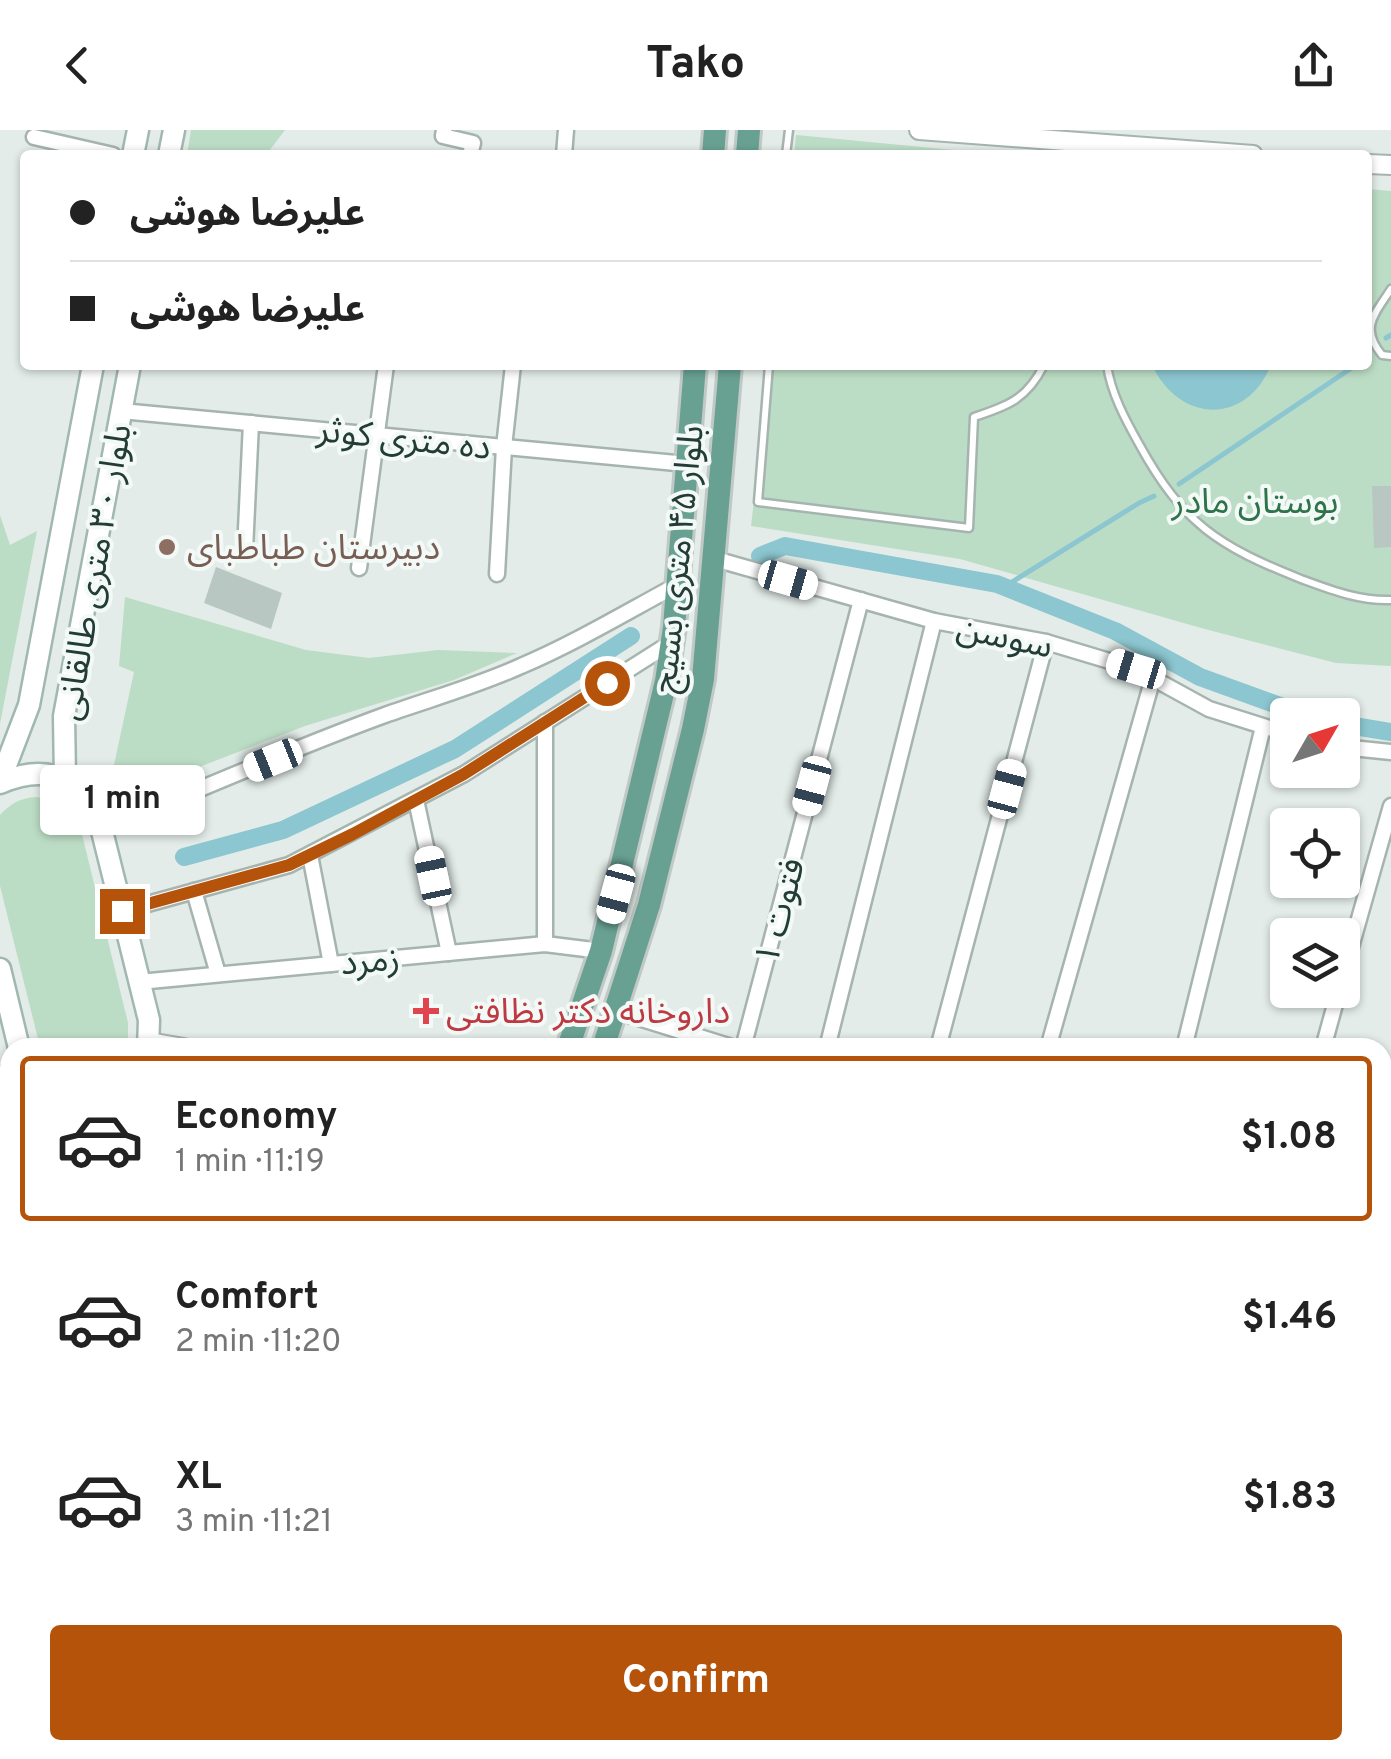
<!DOCTYPE html>
<meta charset="utf-8">
<style>
body{margin:0;font-family:Overpass,"Noto Sans Arabic",sans-serif;background:#f6f6f6;color:#222;height:100vh;display:flex;flex-direction:column;font-size:38px;white-space:nowrap}
*{box-sizing:border-box;margin:0}
p{font-size:32px;color:#767676}
.icon{flex:none;width:55px;height:55px;fill:none;stroke:currentColor;stroke-width:2;stroke-linecap:round;stroke-linejoin:round}
.map{position:relative;flex:1;overflow:hidden}
.panel{position:absolute;left:0px;top:908px;width:1392px;height:722px;display:flex;flex-direction:column;background:#fff;border-radius:30px 30px 0 0;box-shadow:0 2px 8px #0004}
.panel>*{flex:none}
.hud{position:absolute;left:20px;top:20px;width:1352px;height:220px;border-radius:10px;box-shadow:0 2px 8px #0004;display:grid;align-content:center;height:220px;padding:0 50px;background:#fff}
.needle{width:65px;rotate:51deg}
.fabs{position:absolute;left:1270px;top:568px;display:grid;gap:20px}
.fabs a{display:grid;place-items:center;width:90px;height:90px;border-radius:10px;background:#fff;box-shadow:0 2px 8px #0004;font-size:50px}
.end{position:absolute;width:45px;height:45px;margin:-22px;border:12px solid #b45309;background:#fff;box-shadow:0 0 0 5px #fff}
.from{border-radius:50%}
.bubble{position:absolute;height:70px;border-radius:10px;background:#fff;box-shadow:0 2px 8px #0004;font-size:32px;font-weight:700;line-height:70px;text-align:center}
.car{position:absolute;width:30px;height:60px;margin:-30px -15px;border-radius:12px;box-shadow:0 0 8px 2px #0007;background:linear-gradient(#fff 24%,#345 0 40%,#fff 0 76%,#345 0 86%,#fff 0)}
.hud b{display:flex;align-items:center;gap:35px;height:95px;font-size:38px}
.hud b+b{border-top:2px solid #e0e0e0}
.hud i{width:25px;height:25px;background:#222}
ul{padding:18px 0 0;list-style:none}
li{display:flex;align-items:center;gap:30px;height:165px;margin:0 20px 15px;padding:0 30px;border:5px solid transparent;border-radius:10px}
li div{flex:1}
li b{display:block;font-size:38px}
li em{font-style:normal;font-weight:700}
li.selected{border-color:#b45309}
li>.icon{width:90px;height:90px;stroke-width:1.5}
.action{display:flex;gap:20px;margin-top:auto;padding:20px 50px}
.action a{flex:1;height:115px;border-radius:10px;background:#b45309;color:#fff;font-size:40px;font-weight:700;line-height:115px;text-align:center}
header{display:flex;justify-content:space-between;align-items:center;height:130px;padding:0 50px;background:#fff;font-size:45px;font-weight:700}
.map>svg:first-child{display:block}
.green{fill:#bcddc5}
.water{fill:#8cc6d0}
.lines{fill:none;stroke-linecap:round;stroke-linejoin:round}
.stream{stroke:#8cc6d0;stroke-width:5}
.canal{stroke:#8cc6d0;stroke-width:18}
.building{fill:#b8c7c1}
.service-casing{stroke:#a6b4af;stroke-width:11}
.minor-casing{stroke:#a6b4af;stroke-width:19}
.tertiary-casing{stroke:#a6b4af;stroke-width:22}
.secondary-casing{stroke:#a1b8b0;stroke-width:25}
.primary-casing{stroke:#c1c9c7;stroke-width:28}
.service{stroke:#fff;stroke-width:6}
.minor{stroke:#fff;stroke-width:14}
.tertiary{stroke:#fff;stroke-width:18}
.secondary{stroke:#fff;stroke-width:20}
.primary{stroke:#68a192;stroke-width:22}
.route{stroke:#b45309;stroke-width:12}
.education-dot{fill:#8d6e63;stroke:#f3f9f6;stroke-width:4}
.health-dot{fill:#e0444e;stroke:#f3f9f6;stroke-width:4}
.labels{text-anchor:middle;stroke-width:8;stroke-linejoin:round;paint-order:stroke}
.street-label{font-size:35px;fill:#233d36;stroke:#f3f9f6}
.park-label{font-size:35px;fill:#2e7349;stroke:#f3f9f6}
.education-label{font-size:35px;fill:#785e54;stroke:#f3f9f6;text-anchor:start}
.health-label{font-size:35px;fill:#be3a42;stroke:#f3f9f6;text-anchor:start}
</style>
<header><svg class="icon" aria-label="back" viewBox="0 0 24 24"><path d="M15 5l-7 7 7 7"/></svg>Tako<svg class="icon" aria-label="share" viewBox="0 0 24 24"><path d="M12 15V3M7 8l5-5 5 5M5 13v7h14v-7"/></svg></header>
<div class="map">
<svg width="1391" height="1629" viewBox="0 0 1391 1629">
<rect width="100%" height="100%" fill="#e3ece8"/>
<!-- green -->
<g class="green">
<path d="M 191,0 L 285,0 L 266,25 L 187,25 Z"/>
<path d="M 796,5 L 1006,25 L 794,25 Z"/>
<path d="M 1368,59 L 1391,61 L 1391,536 L 1336,533 L 1201,498 L 960,429 L 751,396 L 770,235 L 1368,235 Z"/>
<path d="M 0,385 L 10,415 L 37,401 L 0,594 Z"/>
<path d="M 125,467 L 306,520 L 369,528 L 438,520 L 517,523 L 454,550 L 305,596 L 176,646 L 148,670 L 120,676 L 112,644 L 134,542 L 119,536 Z"/>
<path d="M 36,667 C 54,670 70,676 79,692 L 128,893 L 128,911 L 125,917 L 40,917 L 0,756 L 0,685 C 10,674 20,668 36,667 Z"/>
</g>
<!-- water -->
<path class="water" d="M 1152,235 L 1271,235 C 1246,296 1179,293 1152,235 Z"/>
<g class="lines">
<!-- stream -->
<g class="stream">
<path d="M 1386,208 L 1391,205"/>
<path d="M 1179,354 L 1356,235"/>
<path d="M 1004,457 L 1139,373 L 1154,366"/>
</g>
<!-- canal -->
<g class="canal">
<path d="M 760,426 L 785,416 L 997,454 L 1115,501 L 1200,547 L 1305,585"/>
<path d="M 1342,594 L 1391,602"/>
<path d="M 184,727 L 283,700 L 455,619 L 631,506"/>
</g>
</g>
<!-- building -->
<g class="building">
<path d="M 1372,356 L 1391,356 L 1391,417 L 1374,418 Z"/>
<path d="M 216,437 L 282,463 L 271,499 L 204,473 Z"/>
</g>
<g class="lines">
<defs>
<g id="service">
<path d="M 786,25 L 789,0"/>
<path d="M 1391,159 C 1374,185 1360,198 1382,225 L 1391,226"/>
<path d="M 769,235 L 758,372 L 969,398 L 974,287 C 1008,276 1027,269 1044,235"/>
<path d="M 1107,235 C 1111,263 1125,289 1139,314 C 1183,394 1218,416 1301,449 C 1331,460 1359,471 1391,470"/>
</g>
<g id="minor">
<path d="M 444,0 L 443,6 L 473,13 L 470,25"/>
<path d="M 34,7 L 113,25"/>
<path d="M 564,25 L 566,0"/>
<path d="M 121,281 L 687,334"/>
<path d="M 245,420 L 251,293"/>
<path d="M 715,429 L 934,491 L 1046,512 L 1136,539 L 1209,579 L 1288,604"/>
<path d="M 359,438 L 386,235"/>
<path d="M 497,444 L 504,317 L 513,235"/>
<path d="M 1342,617 L 1391,622"/>
<path d="M 416,670 L 449,823"/>
<path d="M 102,700 C 196,661 289,620 385,585 C 430,569 477,556 521,536 C 575,513 625,483 677,455"/>
<path d="M 310,725 L 331,834"/>
<path d="M 194,761 L 218,844"/>
<path d="M 122,781 L 289,735 L 464,644 L 672,512"/>
<path d="M 545,814 L 545,592"/>
<path d="M 1342,849 L 1391,676"/>
<path d="M 139,852 L 545,814 L 601,821"/>
<path d="M 616,881 L 735,918"/>
<path d="M 743,918 L 861,470"/>
<path d="M 827,918 L 934,491"/>
<path d="M 938,918 L 1046,512"/>
<path d="M 1048,918 L 1153,548"/>
<path d="M 1184,918 L 1263,597"/>
<path d="M 1323,918 L 1339,860"/>
<path d="M 0,944 L 10,943"/>
<path d="M 1387,1095 L 1391,1083"/>
<path d="M 0,1135 L 10,1134"/>
<path d="M 0,1232 L 10,1232"/>
<path d="M 0,1454 L 9,1490"/>
<path d="M 38,1620 L 39,1629"/>
<path d="M 622,1620 L 626,1629"/>
<path d="M 1329,1620 L 1352,1629"/>
<path d="M 641,1629 L 645,1620"/>
<path d="M 765,1629 L 768,1620"/>
<path d="M 895,1629 L 898,1620"/>
<path d="M 1020,1629 L 1024,1620"/>
<path d="M 1154,1629 L 1157,1620"/>
<path d="M 1265,1629 L 1268,1620"/>
</g>
<g id="tertiary">
<path d="M 919,0 L 1253,25"/>
<path d="M 1368,34 L 1391,35"/>
<path d="M 149,912 L 184,918"/>
<path d="M 1382,1332 L 1391,1334"/>
<path d="M 1382,1352 L 1391,1354"/>
<path d="M 203,1620 L 204,1629"/>
<path d="M 1386,1629 L 1391,1613"/>
</g>
<g id="secondary">
<path d="M 133,25 L 138,0"/>
<path d="M 169,25 L 174,0"/>
<path d="M 65,649 L 64,586 L 130,235"/>
<path d="M 0,651 L 29,575 L 93,235"/>
<path d="M 0,653 C 43,635 71,644 97,681 L 149,890 L 148,918"/>
<path d="M 0,839 L 19,918"/>
</g>
<g id="primary">
<path d="M 713,25 L 715,0"/>
<path d="M 747,25 L 749,0"/>
<path d="M 568,918 L 601,821 L 666,551 L 674,497 L 695,235"/>
<path d="M 603,918 L 649,775 L 693,599 L 703,549 L 730,235"/>
<path d="M 114,1629 L 123,1620"/>
<path d="M 179,1629 L 190,1620"/>
</g>
</defs>
<!-- service casing -->
<use href="#service" class="service-casing"/>
<!-- minor casing -->
<use href="#minor" class="minor-casing"/>
<!-- tertiary casing -->
<use href="#tertiary" class="tertiary-casing"/>
<!-- secondary casing -->
<use href="#secondary" class="secondary-casing"/>
<!-- primary casing -->
<use href="#primary" class="primary-casing"/>
<!-- service -->
<use href="#service" class="service"/>
<!-- minor -->
<use href="#minor" class="minor"/>
<!-- tertiary -->
<use href="#tertiary" class="tertiary"/>
<!-- secondary -->
<use href="#secondary" class="secondary"/>
<!-- primary -->
<use href="#primary" class="primary"/>
</g>
<g class="lines">
<!-- route -->
<path class="route" d="M 122,781 L 289,735 L 353,704 L 464,644 L 607,553"/>
</g>
<!-- markers -->
<circle class="education-dot" cx="167" cy="417" r="10"/>
<path class="health-dot" d="M421 866h10v10h10v10h-10v10h-10v-10h-10v-10h10z"/>
<g class="labels">
<!-- street labels -->
<g class="street-label">
<text transform="translate(404 308) rotate(6)" y="12">ده متری کوثر</text>
<text transform="translate(677 429) rotate(-84)" y="12">بلوار ۴۵ متری بسیج</text>
<text transform="translate(93 442) rotate(-80)" y="12">بلوار ۳۰ متری طالقانی</text>
<text transform="translate(1005 506) rotate(12)" y="12">سوسن</text>
<text transform="translate(779 781) rotate(-75)" y="12">فتوت ۱</text>
<text transform="translate(370 830) rotate(-5)" y="12">زمرد</text>
</g>
<!-- park labels -->
<g class="park-label">
<text x="1255" y="383">بوستان مادر</text>
</g>
<!-- education labels -->
<g class="education-label">
<text x="187" y="429">دبیرستان طباطبای</text>
</g>
<!-- health labels -->
<g class="health-label">
<text x="446" y="893">داروخانه دکتر نظافتی</text>
</g>
</g>
</svg>
<div class="fabs">
<a><svg class="needle" viewBox="-14 -14 28 28"><path d="M0-13l5 13h-10z" fill="#e53935"/><path d="M0 13l5-13h-10z" fill="#767676"/></svg></a>
<a><svg class="icon" aria-label="locate" viewBox="0 0 24 24"><circle cx="12" cy="12" r="6"/><path d="M12 2v4M12 18v4M2 12h4M18 12h4"/></svg></a>
<a><svg class="icon" aria-label="layers" viewBox="0 0 24 24"><path d="M12 4l9 5-9 5-9-5zM3 14l9 5 9-5"/></svg></a>
</div>
<i class="end from" style="left:607px;top:553px"></i>
<i class="end" style="left:122px;top:781px"></i>
<div class="bubble" style="left:40px;top:635px;width:165px">1 min</div>
<i class="car" style="left:788px;top:450px;rotate:106deg"></i>
<i class="car" style="left:1136px;top:539px;rotate:287deg"></i>
<i class="car" style="left:273px;top:630px;rotate:248deg"></i>
<i class="car" style="left:812px;top:656px;rotate:195deg"></i>
<i class="car" style="left:1007px;top:659px;rotate:15deg"></i>
<i class="car" style="left:433px;top:746px;rotate:348deg"></i>
<i class="car" style="left:616px;top:764px;rotate:195deg"></i>
<div class="hud">
<b><i class="from"></i>علیرضا هوشی</b>
<b><i></i>علیرضا هوشی</b>
</div>
<section class="panel">
<ul>
<li class="selected"><svg class="icon" aria-label="car" viewBox="0 0 24 24"><path d="M5 17H2v-5l4-1 3-4h7l3 4 3 1v5h-3M9 17h6M6 11h13"/><circle cx="7" cy="17" r="2"/><circle cx="17" cy="17" r="2"/></svg><div><b>Economy</b><p>1 min · 11:19</p></div><em>$1.08</em></li>
<li><svg class="icon" aria-label="car" viewBox="0 0 24 24"><path d="M5 17H2v-5l4-1 3-4h7l3 4 3 1v5h-3M9 17h6M6 11h13"/><circle cx="7" cy="17" r="2"/><circle cx="17" cy="17" r="2"/></svg><div><b>Comfort</b><p>2 min · 11:20</p></div><em>$1.46</em></li>
<li><svg class="icon" aria-label="car" viewBox="0 0 24 24"><path d="M5 17H2v-5l4-1 3-4h7l3 4 3 1v5h-3M9 17h6M6 11h13"/><circle cx="7" cy="17" r="2"/><circle cx="17" cy="17" r="2"/></svg><div><b>XL</b><p>3 min · 11:21</p></div><em>$1.83</em></li>
</ul>
<div class="action"><a>Confirm</a></div>
</section>
</div>
